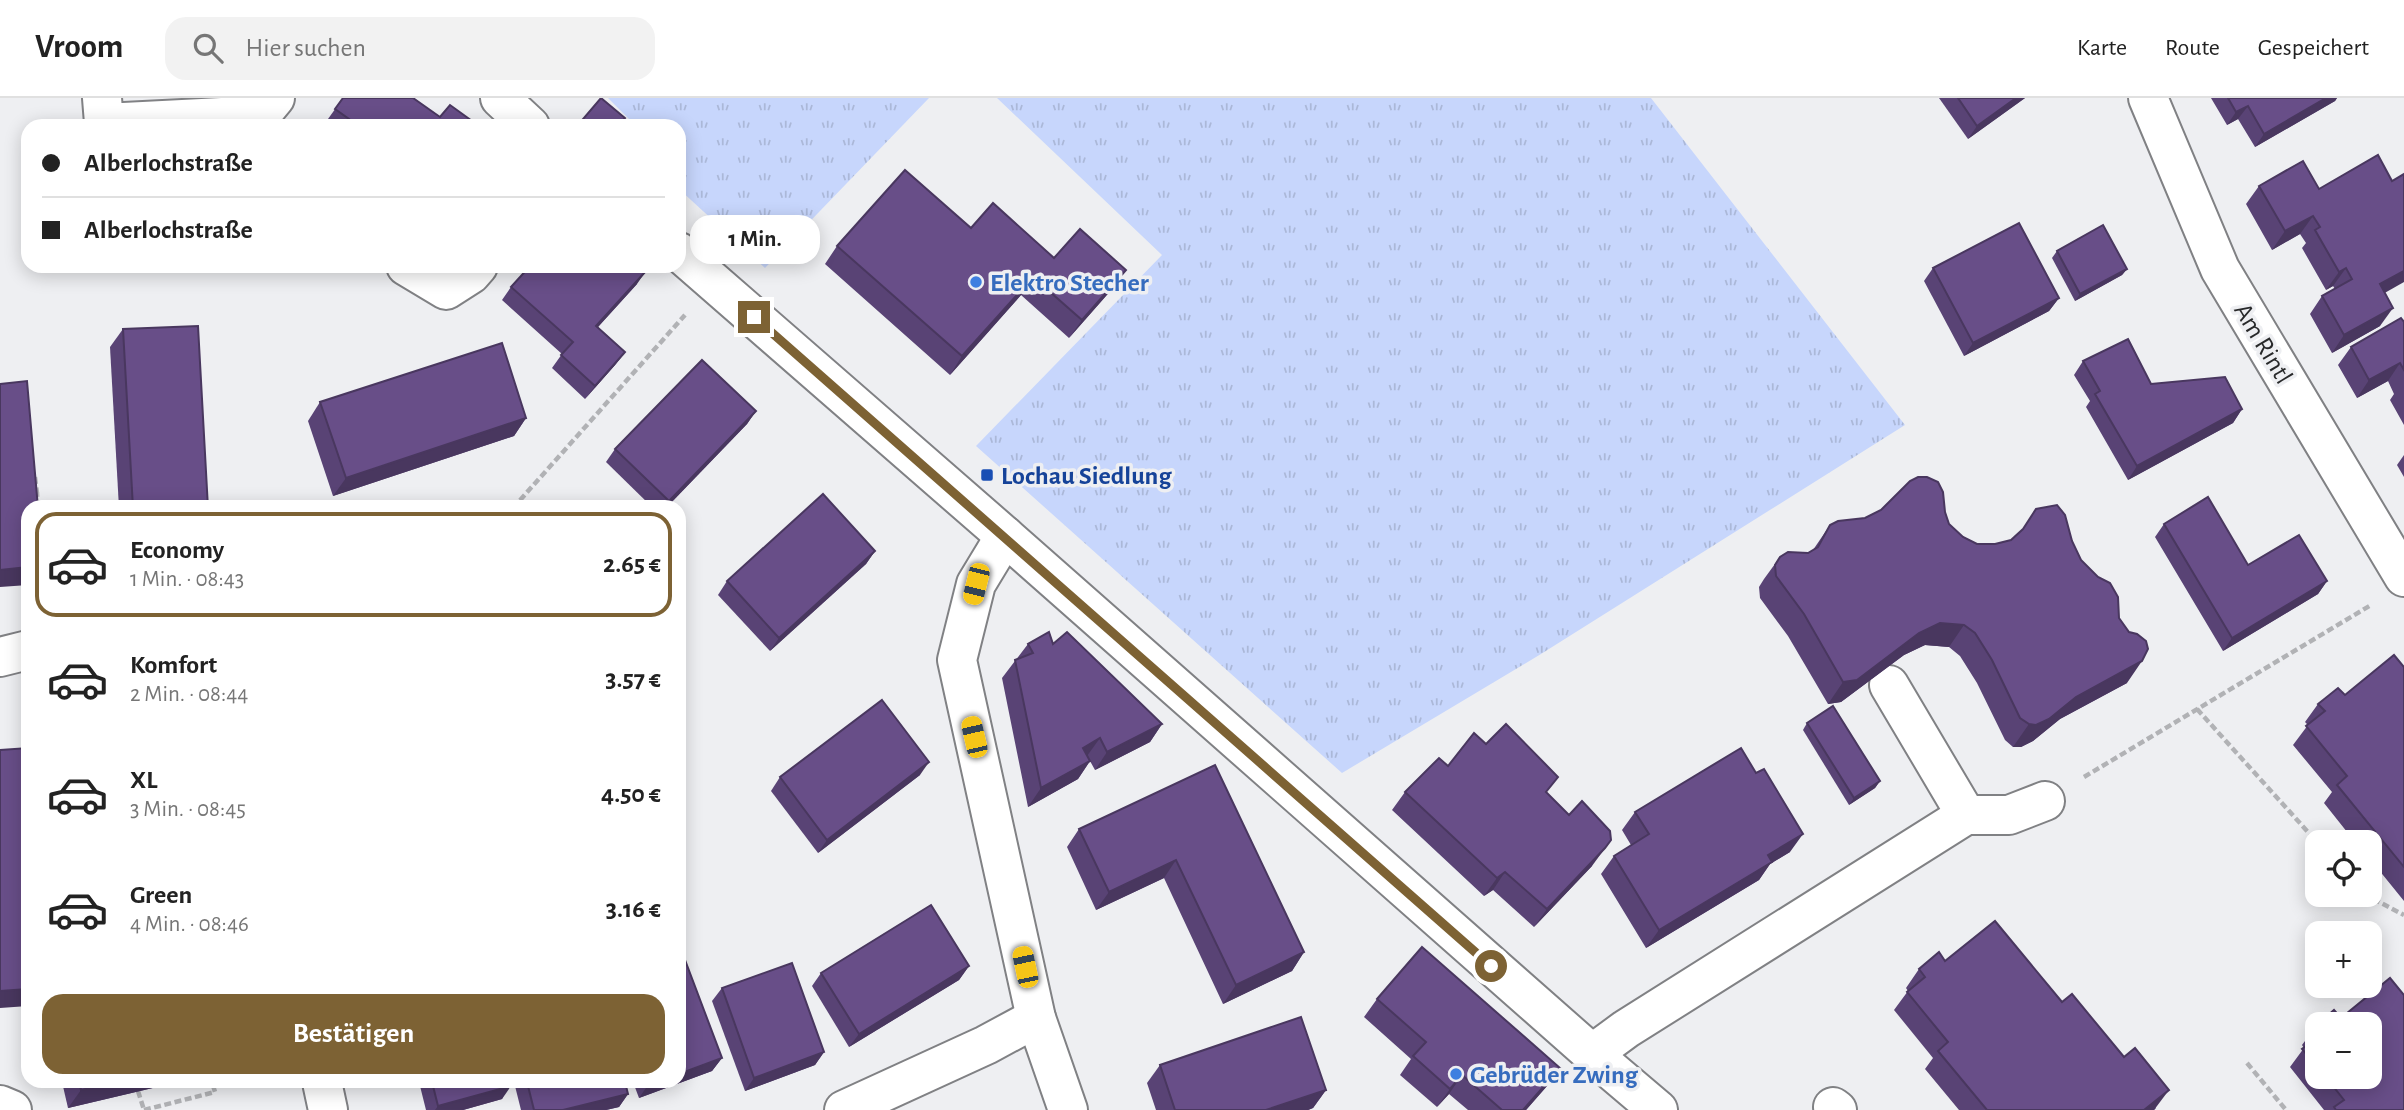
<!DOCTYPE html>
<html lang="de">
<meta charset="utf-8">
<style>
body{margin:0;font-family:"Alegreya Sans",sans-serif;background:#f2f2f2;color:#222;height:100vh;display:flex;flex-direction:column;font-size:26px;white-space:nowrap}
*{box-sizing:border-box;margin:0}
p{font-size:23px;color:#767676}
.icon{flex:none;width:38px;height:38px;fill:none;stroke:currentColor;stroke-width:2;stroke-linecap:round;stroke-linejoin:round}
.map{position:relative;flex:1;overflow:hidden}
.side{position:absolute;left:21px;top:402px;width:665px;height:588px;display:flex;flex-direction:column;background:#fff;border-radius:21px;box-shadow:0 4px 18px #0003}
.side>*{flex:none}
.banner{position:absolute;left:21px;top:21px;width:665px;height:154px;border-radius:21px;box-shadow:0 4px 18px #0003;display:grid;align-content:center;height:154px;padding:0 21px;background:#fff}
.fabs{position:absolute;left:2305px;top:732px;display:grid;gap:14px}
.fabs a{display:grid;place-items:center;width:77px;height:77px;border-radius:14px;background:#fff;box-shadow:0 4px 18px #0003;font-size:35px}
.end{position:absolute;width:32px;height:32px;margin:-16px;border:9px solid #7d6234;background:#fff;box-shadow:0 0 0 4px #fff}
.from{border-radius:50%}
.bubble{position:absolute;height:49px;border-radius:21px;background:#fff;box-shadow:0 4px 18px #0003;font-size:23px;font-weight:600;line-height:49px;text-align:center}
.car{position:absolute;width:21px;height:42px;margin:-21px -10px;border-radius:9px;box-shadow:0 0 5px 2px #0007;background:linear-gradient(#f5c518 24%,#345 0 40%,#f5c518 0 76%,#345 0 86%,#f5c518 0)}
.banner b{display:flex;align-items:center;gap:24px;height:66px;font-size:26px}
.banner b+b{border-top:2px solid #e0e0e0}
.banner i{width:18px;height:18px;background:#222}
ul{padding:12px 0 0;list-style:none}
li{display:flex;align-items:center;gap:21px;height:105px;margin:0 14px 10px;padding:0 7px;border:4px solid transparent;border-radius:21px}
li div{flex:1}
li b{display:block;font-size:26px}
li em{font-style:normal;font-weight:600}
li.active{border-color:#7d6234}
li>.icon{width:63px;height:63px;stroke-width:1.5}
.primary-button{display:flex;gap:14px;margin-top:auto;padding:14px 21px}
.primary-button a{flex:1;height:80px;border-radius:21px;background:#7d6234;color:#fff;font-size:28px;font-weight:600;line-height:80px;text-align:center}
header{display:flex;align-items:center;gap:42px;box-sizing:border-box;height:98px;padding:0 35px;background:#fff;border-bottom:2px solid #e0e0e0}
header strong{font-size:33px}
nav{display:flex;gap:38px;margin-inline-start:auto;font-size:24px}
.search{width:490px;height:63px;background:#f2f2f2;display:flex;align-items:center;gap:18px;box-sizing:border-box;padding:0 24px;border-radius:21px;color:#767676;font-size:26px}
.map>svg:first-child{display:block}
.grass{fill:url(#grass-tufts)}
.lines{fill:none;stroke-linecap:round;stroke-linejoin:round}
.minor-casing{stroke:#808184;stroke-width:42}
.path{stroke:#b1b2b5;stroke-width:4.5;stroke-dasharray:7 3.5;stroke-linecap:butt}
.minor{stroke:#fff;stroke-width:38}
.wall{fill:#594375}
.shaded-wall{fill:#49375f}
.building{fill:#684e88;stroke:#49375f;stroke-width:2}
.route{stroke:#7d6234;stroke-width:9}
.shop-dot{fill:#3f7fe0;stroke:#eeeff2;stroke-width:2.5}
.transit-dot{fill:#1a4fb4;stroke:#eeeff2;stroke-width:2.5}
.labels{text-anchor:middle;stroke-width:7;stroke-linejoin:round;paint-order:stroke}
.shop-label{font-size:26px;font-weight:bold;fill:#366cbe;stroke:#eeeff2;text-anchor:start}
.street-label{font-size:26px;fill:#28292a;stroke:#eeeff2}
.transit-label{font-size:26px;font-weight:bold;fill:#164399;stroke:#eeeff2;text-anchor:start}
</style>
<header>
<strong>Vroom</strong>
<div class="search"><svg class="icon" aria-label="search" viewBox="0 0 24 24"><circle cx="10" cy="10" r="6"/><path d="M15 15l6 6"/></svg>Hier suchen</div>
<nav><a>Karte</a><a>Route</a><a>Gespeichert</a></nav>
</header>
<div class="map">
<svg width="2404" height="1012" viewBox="0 0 2404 1012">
<defs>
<pattern id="grass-tufts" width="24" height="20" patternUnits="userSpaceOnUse" patternTransform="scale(1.75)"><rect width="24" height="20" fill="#c7d6fc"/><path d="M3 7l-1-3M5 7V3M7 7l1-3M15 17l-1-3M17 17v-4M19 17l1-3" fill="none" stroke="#abb8d8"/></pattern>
</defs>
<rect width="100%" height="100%" fill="#eeeff2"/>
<!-- grass -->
<g class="grass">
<path d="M 608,0 L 929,0 L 765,170 L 679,91 L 679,28 L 636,28 Z"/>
<path d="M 997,0 L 1651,0 L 1905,327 L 1541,556 L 1342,675 L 976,348 L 1162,157 Z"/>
</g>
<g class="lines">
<defs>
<g id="minor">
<path d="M 102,0 L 104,25 L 261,17 L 275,0"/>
<path d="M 500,0 L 530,28"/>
<path d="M 2148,0 L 2220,171 L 2404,479"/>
<path d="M 679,154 L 1005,438 L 1592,956 L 1658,1012"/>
<path d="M 406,168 L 446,192 L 471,176 L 478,168"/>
<path d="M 1005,438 L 976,486 L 957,562 L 1036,920 L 1068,1012"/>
<path d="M 0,559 L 28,552"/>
<path d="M 1889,587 L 1966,717"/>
<path d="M 1592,956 L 1626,931 L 1966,717 L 2009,717 L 2045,703"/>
<path d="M 322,984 L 328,1012"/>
<path d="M 0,1007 L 12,1012"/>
<path d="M 1833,1009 L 1837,1012"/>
<path d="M 844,1012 L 986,947 L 1036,920"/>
</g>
</defs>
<!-- minor casing -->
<use href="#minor" class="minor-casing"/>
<!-- path -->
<g class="path">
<path d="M 35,379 L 37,395"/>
<path d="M 34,396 L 37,395 L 38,410"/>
<path d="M 513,410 L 685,217"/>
<path d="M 2197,611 L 2317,744"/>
<path d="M 2084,679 L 2371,507"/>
<path d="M 2364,796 L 2404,817"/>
<path d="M 2247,965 L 2286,1012"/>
<path d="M 138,993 L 144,1012"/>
<path d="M 144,1012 L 215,994 L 212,984"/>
</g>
<!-- minor -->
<use href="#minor" class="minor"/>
</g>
<!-- wall -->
<g class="wall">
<path d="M 343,0 L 440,19 L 479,28 L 323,28 Z"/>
<path d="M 1939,0 L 2025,0 L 1968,41 Z"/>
<path d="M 2211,0 L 2337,0 L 2335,3 L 2255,49 L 2238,21 L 2227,27 Z"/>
<path d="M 583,21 L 619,28 L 579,28 Z"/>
<path d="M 2259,88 L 2319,91 L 2384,195 L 2380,228 L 2332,255 L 2310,216 L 2322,198 L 2335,191 L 2333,188 L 2326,192 L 2302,150 L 2306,145 L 2300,136 L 2272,152 L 2246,106 Z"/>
<path d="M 971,130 L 1054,160 L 1113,190 L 1069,240 L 1021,197 L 950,277 L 825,166 L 837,148 Z"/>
<path d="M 2057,153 L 2127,171 L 2122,177 L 2075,203 L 2052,160 Z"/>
<path d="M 1933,170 L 2059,200 L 2049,213 L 1964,258 L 1924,183 Z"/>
<path d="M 637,186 L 598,229 L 625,254 L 615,267 L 585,301 L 552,270 L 562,256 L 502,202 L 511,189 Z"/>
<path d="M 2404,224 L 2404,327 L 2390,302 L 2394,296 L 2388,283 L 2357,300 L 2338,267 L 2351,249 Z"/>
<path d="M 123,231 L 208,410 L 119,410 L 110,249 Z"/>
<path d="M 2083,263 L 2151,286 L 2242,311 L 2233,325 L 2128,382 L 2086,309 L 2090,303 L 2074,277 Z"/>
<path d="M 320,304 L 526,320 L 514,338 L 333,398 L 308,323 Z"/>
<path d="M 756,313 L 747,326 L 666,410 L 653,410 L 606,364 L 615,351 Z"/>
<path d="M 2404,357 L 2404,379 L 2397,367 Z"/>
<path d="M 1945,414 L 1949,426 L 1963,439 L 1977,446 L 2072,443 L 2081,462 L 2119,520 L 2127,585 L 2060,621 L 2033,643 L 2021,649 L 2013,649 L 2005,642 L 1977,585 L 1960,558 L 1949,549 L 1925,547 L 1904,557 L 1841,604 L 1828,606 L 1788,538 L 1760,500 L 1759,489 L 1764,481 L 1780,459 L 1808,455 L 1813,452 L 1830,427 Z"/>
<path d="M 2164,426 L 2248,467 L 2327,483 L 2318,496 L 2223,553 L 2155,439 Z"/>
<path d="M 875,453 L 866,466 L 770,553 L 718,497 L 727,483 Z"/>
<path d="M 1028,546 L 1053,546 L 1162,626 L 1150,644 L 1095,672 L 1090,663 L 1078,681 L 1028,709 L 1002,580 Z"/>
<path d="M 2404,569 L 2404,803 L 2370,761 L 2370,744 L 2355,744 L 2324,705 L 2332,694 L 2293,647 L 2308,627 L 2305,624 L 2318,606 L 2345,597 Z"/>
<path d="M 1807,625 L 1880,683 L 1875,690 L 1849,707 L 1803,632 Z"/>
<path d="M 1486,646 L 1547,695 L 1592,768 L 1534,829 L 1493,792 L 1484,798 L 1392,712 L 1405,694 Z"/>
<path d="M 1215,667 L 1304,854 L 1292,873 L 1223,906 L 1164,780 L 1096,812 L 1067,749 L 1079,731 Z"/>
<path d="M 920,677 L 818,755 L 771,693 L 780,679 Z"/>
<path d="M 1635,714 L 1790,754 L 1770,766 L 1759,782 L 1646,850 L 1601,776 L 1614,758 L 1631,747 L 1622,732 Z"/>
<path d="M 1945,863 L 2062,904 L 2156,1010 L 2154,1012 L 1959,1012 L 1925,971 L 1933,960 L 1894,912 L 1908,893 L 1906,890 L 1919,871 Z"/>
<path d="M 969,868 L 959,882 L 849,949 L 812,888 L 821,875 Z"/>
<path d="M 722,890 L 824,954 L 815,967 L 745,993 L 712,903 Z"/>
<path d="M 1377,901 L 1560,970 L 1547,988 L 1526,1012 L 1468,1012 L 1449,996 L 1437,1009 L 1400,977 L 1411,961 L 1364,919 Z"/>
<path d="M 2317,927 L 2317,978 L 2370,978 L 2404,1012 L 2324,1012 L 2290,969 L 2304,950 L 2302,947 Z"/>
<path d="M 722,960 L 712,973 L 639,1000 L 633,984 L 679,984 Z"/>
<path d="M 1160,967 L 1326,992 L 1313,1010 L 1308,1012 L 1156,1012 L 1147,985 Z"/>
<path d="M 62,984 L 178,984 L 68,1010 Z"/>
<path d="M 419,984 L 510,984 L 502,1001 L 463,1012 L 426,1012 Z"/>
<path d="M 514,984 L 625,984 L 628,996 L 619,1009 L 606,1012 L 521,1012 Z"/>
</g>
<!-- shaded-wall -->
<g class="shaded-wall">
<path d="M 2016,0 L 2025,0 L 1968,41 L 1977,28 Z"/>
<path d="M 2326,0 L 2337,0 L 2335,3 L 2255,49 L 2264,36 Z"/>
<path d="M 2248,8 L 2238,21 L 2227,27 L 2236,14 Z"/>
<path d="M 2313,118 L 2300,136 L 2272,152 L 2285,133 Z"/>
<path d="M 2346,170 L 2333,188 L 2326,192 L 2339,174 Z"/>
<path d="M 2127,171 L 2122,177 L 2075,203 L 2080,196 Z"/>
<path d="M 1126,172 L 1113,190 L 1069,240 L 1082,222 Z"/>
<path d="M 646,173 L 637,186 L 587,241 L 596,228 Z"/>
<path d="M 2404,173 L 2404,184 L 2367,205 L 2380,186 Z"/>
<path d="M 1033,179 L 1021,197 L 950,277 L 962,258 Z"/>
<path d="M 2059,200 L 2049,213 L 1964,258 L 1973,245 Z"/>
<path d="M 2393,210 L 2380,228 L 2332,255 L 2344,237 Z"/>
<path d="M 625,254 L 615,267 L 585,301 L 595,288 Z"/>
<path d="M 2400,265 L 2388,283 L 2357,300 L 2369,282 Z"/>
<path d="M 2242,311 L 2233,325 L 2128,382 L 2137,368 Z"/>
<path d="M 756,313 L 747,326 L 666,410 L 664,410 L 669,403 Z"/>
<path d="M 526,320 L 514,338 L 333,398 L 346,380 Z"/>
<path d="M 875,453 L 866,466 L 770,553 L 779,540 Z"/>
<path d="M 28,469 L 28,487 L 0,489 L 0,472 Z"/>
<path d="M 2327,483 L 2318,496 L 2223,553 L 2232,540 Z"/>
<path d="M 1940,525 L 1964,527 L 1949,549 L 1925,547 L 1904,557 L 1841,604 L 1828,606 L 1843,584 L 1919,535 Z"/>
<path d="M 2142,563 L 2127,585 L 2060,621 L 2033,643 L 2021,649 L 2013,649 L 2029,626 L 2076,599 Z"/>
<path d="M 1162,626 L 1150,644 L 1095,672 L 1107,654 Z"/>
<path d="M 1100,640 L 1087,658 L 1083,650 Z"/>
<path d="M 1090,663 L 1078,681 L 1028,709 L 1041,690 Z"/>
<path d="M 929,664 L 920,677 L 818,755 L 827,742 Z"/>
<path d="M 1880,683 L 1875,690 L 1849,707 L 1854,700 Z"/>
<path d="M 1803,736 L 1790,754 L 1770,766 L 1759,782 L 1646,850 L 1659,832 L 1768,757 Z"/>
<path d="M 1611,742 L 1592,768 L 1534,829 L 1547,811 Z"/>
<path d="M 1176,762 L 1164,780 L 1096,812 L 1109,794 Z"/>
<path d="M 1505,774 L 1493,792 L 1484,798 L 1497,780 Z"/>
<path d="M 1304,854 L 1292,873 L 1223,906 L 1236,887 Z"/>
<path d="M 969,868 L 959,882 L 849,949 L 859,936 Z"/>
<path d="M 28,891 L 28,908 L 0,910 L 0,893 Z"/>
<path d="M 824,954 L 815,967 L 745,993 L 754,980 Z"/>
<path d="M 722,960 L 712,973 L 639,1000 L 648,987 L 658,984 L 679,984 L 679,976 Z"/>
<path d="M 1560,970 L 1547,988 L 1526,1012 L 1523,1012 Z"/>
<path d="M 1462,977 L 1449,996 L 1437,1009 L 1450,991 Z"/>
<path d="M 115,984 L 178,984 L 68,1010 L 81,992 Z"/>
<path d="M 511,988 L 502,1001 L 463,1012 L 435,1012 L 438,1008 Z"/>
<path d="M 1326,992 L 1313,1010 L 1308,1012 L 1266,1012 Z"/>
<path d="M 2169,992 L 2154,1012 L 2144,1012 Z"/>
<path d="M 628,996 L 619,1009 L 606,1012 L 563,1012 Z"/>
</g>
<!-- building -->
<g class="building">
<path d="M 343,0 L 413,0 L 440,19 L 450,7 L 479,28 L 343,28 L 349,21 L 335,11 Z"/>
<path d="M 601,0 L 625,20 L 618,28 L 592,28 L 583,21 Z"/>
<path d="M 1958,0 L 2016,0 L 1977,28 Z"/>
<path d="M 2228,0 L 2326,0 L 2264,36 L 2248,8 L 2236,14 Z"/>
<path d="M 2378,57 L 2392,83 L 2404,76 L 2404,173 L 2380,186 L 2393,210 L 2344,237 L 2322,198 L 2352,181 L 2346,170 L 2339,174 L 2315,132 L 2320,129 L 2313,118 L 2285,133 L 2259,88 L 2303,63 L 2319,91 Z"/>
<path d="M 905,72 L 971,130 L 993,105 L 1054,160 L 1080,131 L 1126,172 L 1082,222 L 1033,179 L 962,258 L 837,148 Z"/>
<path d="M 2019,125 L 2059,200 L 1973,245 L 1933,170 Z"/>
<path d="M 2103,127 L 2127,171 L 2080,196 L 2057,153 Z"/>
<path d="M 530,168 L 641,168 L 646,173 L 596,228 L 625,254 L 595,288 L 561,257 L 573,244 L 511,189 Z"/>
<path d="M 2401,220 L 2404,224 L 2404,272 L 2400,265 L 2369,282 L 2351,249 Z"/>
<path d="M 198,228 L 208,410 L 133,410 L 123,231 Z"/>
<path d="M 2128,241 L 2151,286 L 2225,279 L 2242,311 L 2137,368 L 2095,296 L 2100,293 L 2083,263 Z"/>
<path d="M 502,245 L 526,320 L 346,380 L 320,304 Z"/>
<path d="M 702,262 L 756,313 L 669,403 L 615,351 Z"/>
<path d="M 27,283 L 38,410 L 28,410 L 28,469 L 0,472 L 0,286 Z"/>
<path d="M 1918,379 L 1927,379 L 1938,384 L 1943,394 L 1945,414 L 1949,426 L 1963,439 L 1977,446 L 1995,446 L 2011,442 L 2023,431 L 2036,411 L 2057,407 L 2065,417 L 2072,443 L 2081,462 L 2098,479 L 2110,485 L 2118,499 L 2119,520 L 2129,534 L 2137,536 L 2146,543 L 2148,551 L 2142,563 L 2076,599 L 2049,621 L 2036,627 L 2029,626 L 2020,620 L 1992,562 L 1975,535 L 1964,527 L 1940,525 L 1919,535 L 1857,582 L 1843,584 L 1804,516 L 1776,478 L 1775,467 L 1780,459 L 1788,454 L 1808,455 L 1818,449 L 1830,427 L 1838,423 L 1865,420 L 1881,412 L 1910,383 Z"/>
<path d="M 823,396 L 875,453 L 779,540 L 727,483 Z"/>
<path d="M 2208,399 L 2248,467 L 2299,437 L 2327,483 L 2232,540 L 2164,426 Z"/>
<path d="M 1049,534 L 1053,546 L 1067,534 L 1162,626 L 1107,654 L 1100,640 L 1083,650 L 1090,663 L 1041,690 L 1015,562 L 1033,555 L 1028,546 Z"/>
<path d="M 2394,557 L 2404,569 L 2404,769 L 2337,687 L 2347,678 L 2306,628 L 2325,613 L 2318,606 L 2338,590 L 2345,597 Z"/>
<path d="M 882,602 L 929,664 L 827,742 L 780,679 Z"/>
<path d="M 1833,608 L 1880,683 L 1854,700 L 1807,625 Z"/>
<path d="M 1506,626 L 1558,679 L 1546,694 L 1569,717 L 1582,703 L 1610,733 L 1611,742 L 1605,750 L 1547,811 L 1505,774 L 1497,780 L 1405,694 L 1439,660 L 1448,668 L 1474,635 L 1486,646 Z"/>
<path d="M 28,650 L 28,891 L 0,893 L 0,652 Z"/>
<path d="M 1741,650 L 1756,675 L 1764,671 L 1803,736 L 1768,757 L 1772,764 L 1659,832 L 1614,758 L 1649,736 L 1635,714 Z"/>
<path d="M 1215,667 L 1304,854 L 1236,887 L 1176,762 L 1109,794 L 1079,731 Z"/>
<path d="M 931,807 L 969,868 L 859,936 L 821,875 Z"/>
<path d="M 1995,823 L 2062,904 L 2072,896 L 2124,959 L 2135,950 L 2169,992 L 2144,1012 L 1987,1012 L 1938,953 L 1948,944 L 1907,894 L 1925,879 L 1919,871 L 1939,854 L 1945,863 Z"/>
<path d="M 679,846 L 722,960 L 679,976 Z"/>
<path d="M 1422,849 L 1560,970 L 1523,1012 L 1502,1012 L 1462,977 L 1450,991 L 1413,958 L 1426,944 L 1377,901 Z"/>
<path d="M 792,865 L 824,954 L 754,980 L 722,890 Z"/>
<path d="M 2390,880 L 2404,897 L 2404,1012 L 2336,1012 L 2334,1009 L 2344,1002 L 2325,978 L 2370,978 L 2370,926 L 2318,926 L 2334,912 L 2341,920 Z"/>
<path d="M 1301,919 L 1326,992 L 1266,1012 L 1175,1012 L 1160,967 Z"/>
<path d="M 2317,940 L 2317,969 L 2302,951 Z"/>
<path d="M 79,984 L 115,984 L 81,992 Z"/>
<path d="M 432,984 L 510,984 L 511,988 L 438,1008 Z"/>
<path d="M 527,984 L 625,984 L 628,996 L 563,1012 L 534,1012 Z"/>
<path d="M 647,984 L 658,984 L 648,987 Z"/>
</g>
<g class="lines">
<!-- route -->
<path class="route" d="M 754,219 L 1491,868"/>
</g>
<!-- markers -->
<g class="shop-dot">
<circle cx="976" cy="184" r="7"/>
<circle cx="1456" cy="976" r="7"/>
</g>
<rect class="transit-dot" x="980" y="370" width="14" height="14" rx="3.5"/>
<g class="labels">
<!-- shop labels -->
<g class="shop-label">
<text x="990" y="193">Elektro Stecher</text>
<text x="1470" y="985">Gebrüder Zwing</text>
</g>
<!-- street labels -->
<g class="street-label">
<text transform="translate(2264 245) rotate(59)" y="9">Am Rintl</text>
</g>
<!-- transit labels -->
<g class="transit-label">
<text x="1001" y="386">Lochau Siedlung</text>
</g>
</g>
</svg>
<div class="fabs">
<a><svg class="icon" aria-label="locate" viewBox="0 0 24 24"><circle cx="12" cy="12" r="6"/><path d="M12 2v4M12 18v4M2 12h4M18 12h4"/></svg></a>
<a>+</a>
<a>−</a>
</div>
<i class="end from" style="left:1491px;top:868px"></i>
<i class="end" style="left:754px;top:219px"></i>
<div class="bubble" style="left:690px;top:117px;width:130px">1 Min.</div>
<i class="car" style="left:976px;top:486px;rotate:194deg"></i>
<i class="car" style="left:974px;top:639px;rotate:347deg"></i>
<i class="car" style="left:1025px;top:869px;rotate:348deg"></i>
<div class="banner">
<b><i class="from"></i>Alberlochstraße</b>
<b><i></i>Alberlochstraße</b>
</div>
<section class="side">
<ul>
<li class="active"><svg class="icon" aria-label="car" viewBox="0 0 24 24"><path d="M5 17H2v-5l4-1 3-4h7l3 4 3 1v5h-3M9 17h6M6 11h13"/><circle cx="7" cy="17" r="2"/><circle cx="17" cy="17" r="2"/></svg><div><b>Economy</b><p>1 Min. · 08:43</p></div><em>2.65 €</em></li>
<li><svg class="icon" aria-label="car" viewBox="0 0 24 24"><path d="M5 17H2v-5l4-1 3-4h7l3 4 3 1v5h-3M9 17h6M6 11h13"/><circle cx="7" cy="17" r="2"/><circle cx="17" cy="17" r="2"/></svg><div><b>Komfort</b><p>2 Min. · 08:44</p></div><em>3.57 €</em></li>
<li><svg class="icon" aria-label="car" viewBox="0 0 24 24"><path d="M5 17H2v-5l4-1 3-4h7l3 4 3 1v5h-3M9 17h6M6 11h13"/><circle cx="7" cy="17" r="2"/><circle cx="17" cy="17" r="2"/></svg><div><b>XL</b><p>3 Min. · 08:45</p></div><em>4.50 €</em></li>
<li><svg class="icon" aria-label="car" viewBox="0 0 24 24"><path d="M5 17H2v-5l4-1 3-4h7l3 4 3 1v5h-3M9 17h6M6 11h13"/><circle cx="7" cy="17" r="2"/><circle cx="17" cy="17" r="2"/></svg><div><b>Green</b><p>4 Min. · 08:46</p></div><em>3.16 €</em></li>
</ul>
<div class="primary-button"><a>Bestätigen</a></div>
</section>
</div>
